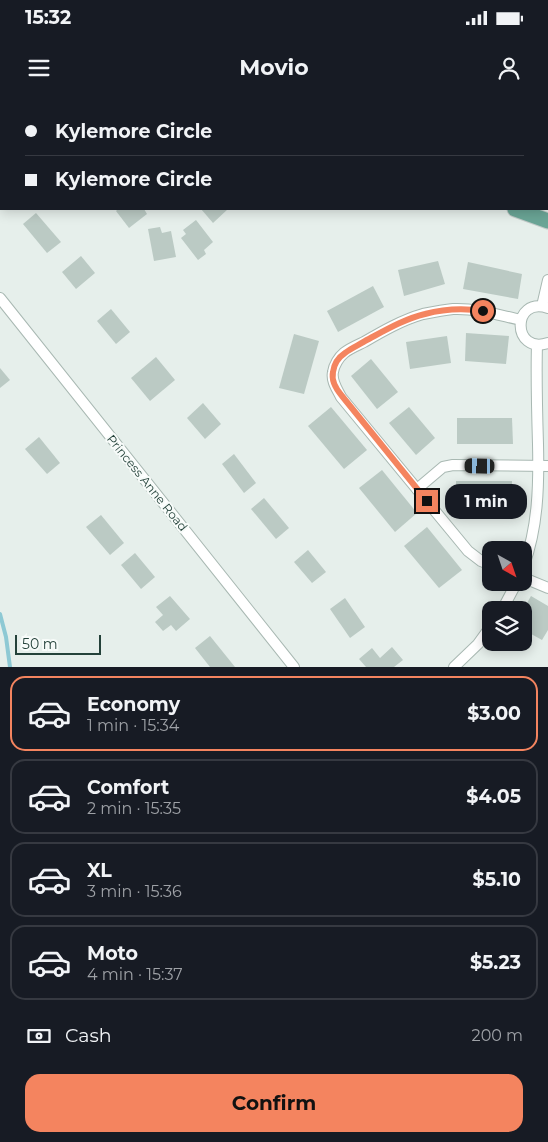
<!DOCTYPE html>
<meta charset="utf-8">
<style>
body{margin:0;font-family:Montserrat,sans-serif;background:#242831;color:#f1f3f6;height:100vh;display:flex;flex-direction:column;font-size:19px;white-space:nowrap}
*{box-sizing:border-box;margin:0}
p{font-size:16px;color:#9ea1a6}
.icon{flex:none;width:28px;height:28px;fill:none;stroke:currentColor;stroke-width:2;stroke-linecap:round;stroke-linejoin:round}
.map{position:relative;height:567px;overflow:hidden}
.details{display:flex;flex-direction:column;background:#171b24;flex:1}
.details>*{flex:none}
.banner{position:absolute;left:0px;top:0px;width:549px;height:110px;box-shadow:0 2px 12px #0003;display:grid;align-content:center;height:110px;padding:0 25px;background:#171b24}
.needle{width:32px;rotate:140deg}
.controls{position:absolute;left:482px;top:441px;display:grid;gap:10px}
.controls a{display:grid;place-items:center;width:50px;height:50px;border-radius:10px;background:#171b24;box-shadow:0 2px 12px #0003;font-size:25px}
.scale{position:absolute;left:15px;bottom:12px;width:86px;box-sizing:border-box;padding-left:5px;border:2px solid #24423a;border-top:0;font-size:14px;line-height:18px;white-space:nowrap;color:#24423a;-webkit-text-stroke:4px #f7fbf9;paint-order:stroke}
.end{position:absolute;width:22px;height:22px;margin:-11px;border:6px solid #f4845f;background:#111;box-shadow:0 0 0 2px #111}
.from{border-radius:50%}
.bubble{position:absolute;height:35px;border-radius:15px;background:#171b24;box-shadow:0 2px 12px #0003;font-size:16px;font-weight:700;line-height:35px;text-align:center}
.car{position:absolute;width:15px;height:30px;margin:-15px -8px;border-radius:6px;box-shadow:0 0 4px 1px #0007;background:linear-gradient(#222 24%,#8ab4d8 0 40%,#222 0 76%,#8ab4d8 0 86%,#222 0)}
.banner b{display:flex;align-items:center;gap:18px;height:48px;font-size:19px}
.banner b+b{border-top:1px solid #363941}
.banner i{width:12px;height:12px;background:#f1f3f6}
ul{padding:9px 0 0;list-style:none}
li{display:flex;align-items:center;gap:15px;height:75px;margin:0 10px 8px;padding:0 15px;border:2px solid #363941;border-radius:15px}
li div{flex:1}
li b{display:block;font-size:19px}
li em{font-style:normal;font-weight:700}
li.current{border-color:#f4845f}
li>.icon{width:45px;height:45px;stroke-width:1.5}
.pay{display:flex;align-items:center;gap:12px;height:55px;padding:0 25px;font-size:19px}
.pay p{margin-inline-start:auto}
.button{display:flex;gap:10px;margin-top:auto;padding:10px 25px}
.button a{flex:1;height:58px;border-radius:15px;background:#f4845f;color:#111;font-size:20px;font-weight:700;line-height:58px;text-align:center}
.status{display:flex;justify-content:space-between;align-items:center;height:35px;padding:0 25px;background:#171b24;direction:ltr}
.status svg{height:14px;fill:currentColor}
header{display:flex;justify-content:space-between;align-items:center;height:65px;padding:0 25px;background:#171b24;font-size:22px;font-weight:700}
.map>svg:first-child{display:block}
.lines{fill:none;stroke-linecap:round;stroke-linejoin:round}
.stream{stroke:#8ec9d4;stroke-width:4}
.building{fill:#bbcac4}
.minor-casing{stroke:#a8b8b2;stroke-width:12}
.primary-casing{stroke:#c2cac8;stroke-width:17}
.minor{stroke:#fff;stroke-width:10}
.primary{stroke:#6aa596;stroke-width:15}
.route{stroke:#f4845f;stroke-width:6}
.labels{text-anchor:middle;stroke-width:4;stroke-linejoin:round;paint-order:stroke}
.street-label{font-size:12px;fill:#24423a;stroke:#f7fbf9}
</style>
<div class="status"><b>15:32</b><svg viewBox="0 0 49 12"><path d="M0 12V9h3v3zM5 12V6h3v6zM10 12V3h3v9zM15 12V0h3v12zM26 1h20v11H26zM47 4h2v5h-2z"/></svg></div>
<header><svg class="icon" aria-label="menu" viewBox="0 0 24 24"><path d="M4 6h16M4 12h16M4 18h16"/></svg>Movio<svg class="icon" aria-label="person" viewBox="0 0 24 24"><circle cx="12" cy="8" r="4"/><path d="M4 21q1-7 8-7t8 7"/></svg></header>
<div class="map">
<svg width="548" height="567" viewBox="0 0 548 567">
<rect width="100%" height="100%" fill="#e6efeb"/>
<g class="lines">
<!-- stream -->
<path class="stream" d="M 0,514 L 6,537 L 10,567"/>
</g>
<!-- building -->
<g class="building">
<path d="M 118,109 L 144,109 L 147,114 L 129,128 L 116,111 Z"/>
<path d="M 201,109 L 228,109 L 213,123 Z"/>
<path d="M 36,113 L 61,142 L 47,153 L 23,124 Z"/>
<path d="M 196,120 L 213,142 L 204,150 L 206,154 L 198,160 L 181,138 L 186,134 L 183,130 Z"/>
<path d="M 160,127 L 162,133 L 171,131 L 176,157 L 154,161 L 148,129 Z"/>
<path d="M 81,156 L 95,173 L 76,189 L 62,172 Z"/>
<path d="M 438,161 L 445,184 L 404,196 L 398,170 Z"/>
<path d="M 468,162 L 522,174 L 518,199 L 463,189 Z"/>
<path d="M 373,186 L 384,207 L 338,232 L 327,211 Z"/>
<path d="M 111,209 L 130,232 L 116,244 L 97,221 Z"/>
<path d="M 466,233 L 509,236 L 506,264 L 465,261 Z"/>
<path d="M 294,234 L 319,241 L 304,294 L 279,288 Z"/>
<path d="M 447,236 L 451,263 L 410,269 L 406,242 Z"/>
<path d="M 156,257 L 175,280 L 150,301 L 131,278 Z"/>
<path d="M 371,259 L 398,292 L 377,309 L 351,276 Z"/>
<path d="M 0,268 L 10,280 L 0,288 Z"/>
<path d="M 203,303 L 221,324 L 205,339 L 187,318 Z"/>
<path d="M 331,307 L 367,350 L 344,369 L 308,326 Z"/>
<path d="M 409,307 L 435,338 L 416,355 L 389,323 Z"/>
<path d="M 457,318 L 512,318 L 513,344 L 457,344 Z"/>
<path d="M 39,337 L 60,363 L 47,374 L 25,349 Z"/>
<path d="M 234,354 L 256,383 L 244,393 L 222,364 Z"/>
<path d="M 382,370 L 417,413 L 395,432 L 359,388 Z"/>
<path d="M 456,381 L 512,381 L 512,409 L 456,408 Z"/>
<path d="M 264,398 L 289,428 L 276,439 L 251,409 Z"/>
<path d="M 101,415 L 124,443 L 110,455 L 86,427 Z"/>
<path d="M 427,427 L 462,470 L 439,488 L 404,446 Z"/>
<path d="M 308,450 L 326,472 L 312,483 L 294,462 Z"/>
<path d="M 135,453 L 155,477 L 141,489 L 121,465 Z"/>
<path d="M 170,496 L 190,519 L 176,531 L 171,525 L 163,531 L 155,522 L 163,515 L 156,507 Z"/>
<path d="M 531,496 L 548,506 L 548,530 L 542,540 L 524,530 L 524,510 L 523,510 Z"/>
<path d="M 345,498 L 365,527 L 350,538 L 330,509 Z"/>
<path d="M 210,536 L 235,567 L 210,567 L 195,548 Z"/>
<path d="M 392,547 L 403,560 L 394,567 L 366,567 L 359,559 L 372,548 L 380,558 Z"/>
</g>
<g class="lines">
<defs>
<g id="minor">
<path d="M 175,1 L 175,0"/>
<path d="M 0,198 L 294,567"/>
<path d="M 542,206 L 548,180"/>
<path d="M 548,208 C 511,196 512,255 548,243"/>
<path d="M 417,389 L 443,367 L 453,365 L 548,366"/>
<path d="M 491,465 L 481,461 L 468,451 L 341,297 C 337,289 331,281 333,272 C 334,265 339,257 344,253 C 350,248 358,245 364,242 C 383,231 402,220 423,214 C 433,212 443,210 453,209 C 477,208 498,215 521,220"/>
<path d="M 524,465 C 538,427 539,385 538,344 C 537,311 536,278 537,245"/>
<path d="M 524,478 L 548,488"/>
<path d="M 502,510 L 517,482"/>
<path d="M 454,567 L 478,544 L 491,526"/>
</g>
<g id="primary">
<path d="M 244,0 L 247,1"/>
<path d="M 314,0 L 317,1"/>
<path d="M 515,109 L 548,121"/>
</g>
</defs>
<!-- minor casing -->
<use href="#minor" class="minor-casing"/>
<!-- primary casing -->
<use href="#primary" class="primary-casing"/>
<!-- minor -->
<use href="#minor" class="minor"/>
<!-- primary -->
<use href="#primary" class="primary"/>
</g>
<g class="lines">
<!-- route -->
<path class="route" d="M 427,401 L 342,296 C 336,289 331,281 333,272 C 334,264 339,257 345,253 C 351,248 359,245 365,241 C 384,231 404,219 425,214 C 444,209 463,208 483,211"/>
</g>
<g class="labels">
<!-- street labels -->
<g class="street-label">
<text transform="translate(147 383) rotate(51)" y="4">Princess Anne Road</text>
</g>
</g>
</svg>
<div class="controls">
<a><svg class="needle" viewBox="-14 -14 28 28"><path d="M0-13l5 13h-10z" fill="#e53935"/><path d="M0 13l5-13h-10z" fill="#9ea1a6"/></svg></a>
<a><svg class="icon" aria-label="layers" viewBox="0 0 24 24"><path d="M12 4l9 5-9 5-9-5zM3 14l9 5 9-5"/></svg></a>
</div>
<div class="scale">50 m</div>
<i class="end from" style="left:483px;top:211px"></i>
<i class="end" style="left:427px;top:401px"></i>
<div class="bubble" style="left:445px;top:384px;width:82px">1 min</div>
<i class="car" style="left:480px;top:366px;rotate:271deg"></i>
<div class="banner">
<b><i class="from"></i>Kylemore Circle</b>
<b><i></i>Kylemore Circle</b>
</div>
</div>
<section class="details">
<ul>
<li class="current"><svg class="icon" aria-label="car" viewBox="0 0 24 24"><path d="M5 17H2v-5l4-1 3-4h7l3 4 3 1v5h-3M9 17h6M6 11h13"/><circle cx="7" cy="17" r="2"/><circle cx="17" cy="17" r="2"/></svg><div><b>Economy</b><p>1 min · 15:34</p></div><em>$3.00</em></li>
<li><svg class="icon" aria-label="car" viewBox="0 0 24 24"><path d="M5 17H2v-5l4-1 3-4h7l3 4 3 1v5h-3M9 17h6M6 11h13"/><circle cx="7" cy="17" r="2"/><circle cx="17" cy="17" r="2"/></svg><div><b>Comfort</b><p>2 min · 15:35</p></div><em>$4.05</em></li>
<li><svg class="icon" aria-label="car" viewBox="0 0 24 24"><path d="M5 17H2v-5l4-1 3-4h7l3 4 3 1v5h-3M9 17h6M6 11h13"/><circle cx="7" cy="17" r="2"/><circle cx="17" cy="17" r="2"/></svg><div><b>XL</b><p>3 min · 15:36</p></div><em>$5.10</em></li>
<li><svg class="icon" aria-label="car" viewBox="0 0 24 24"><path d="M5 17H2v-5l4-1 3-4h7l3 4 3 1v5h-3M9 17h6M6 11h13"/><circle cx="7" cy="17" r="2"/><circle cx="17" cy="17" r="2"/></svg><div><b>Moto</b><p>4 min · 15:37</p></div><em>$5.23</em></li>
</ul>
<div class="pay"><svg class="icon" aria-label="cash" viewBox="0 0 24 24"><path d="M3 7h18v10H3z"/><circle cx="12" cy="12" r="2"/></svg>Cash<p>200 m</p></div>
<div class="button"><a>Confirm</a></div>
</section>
